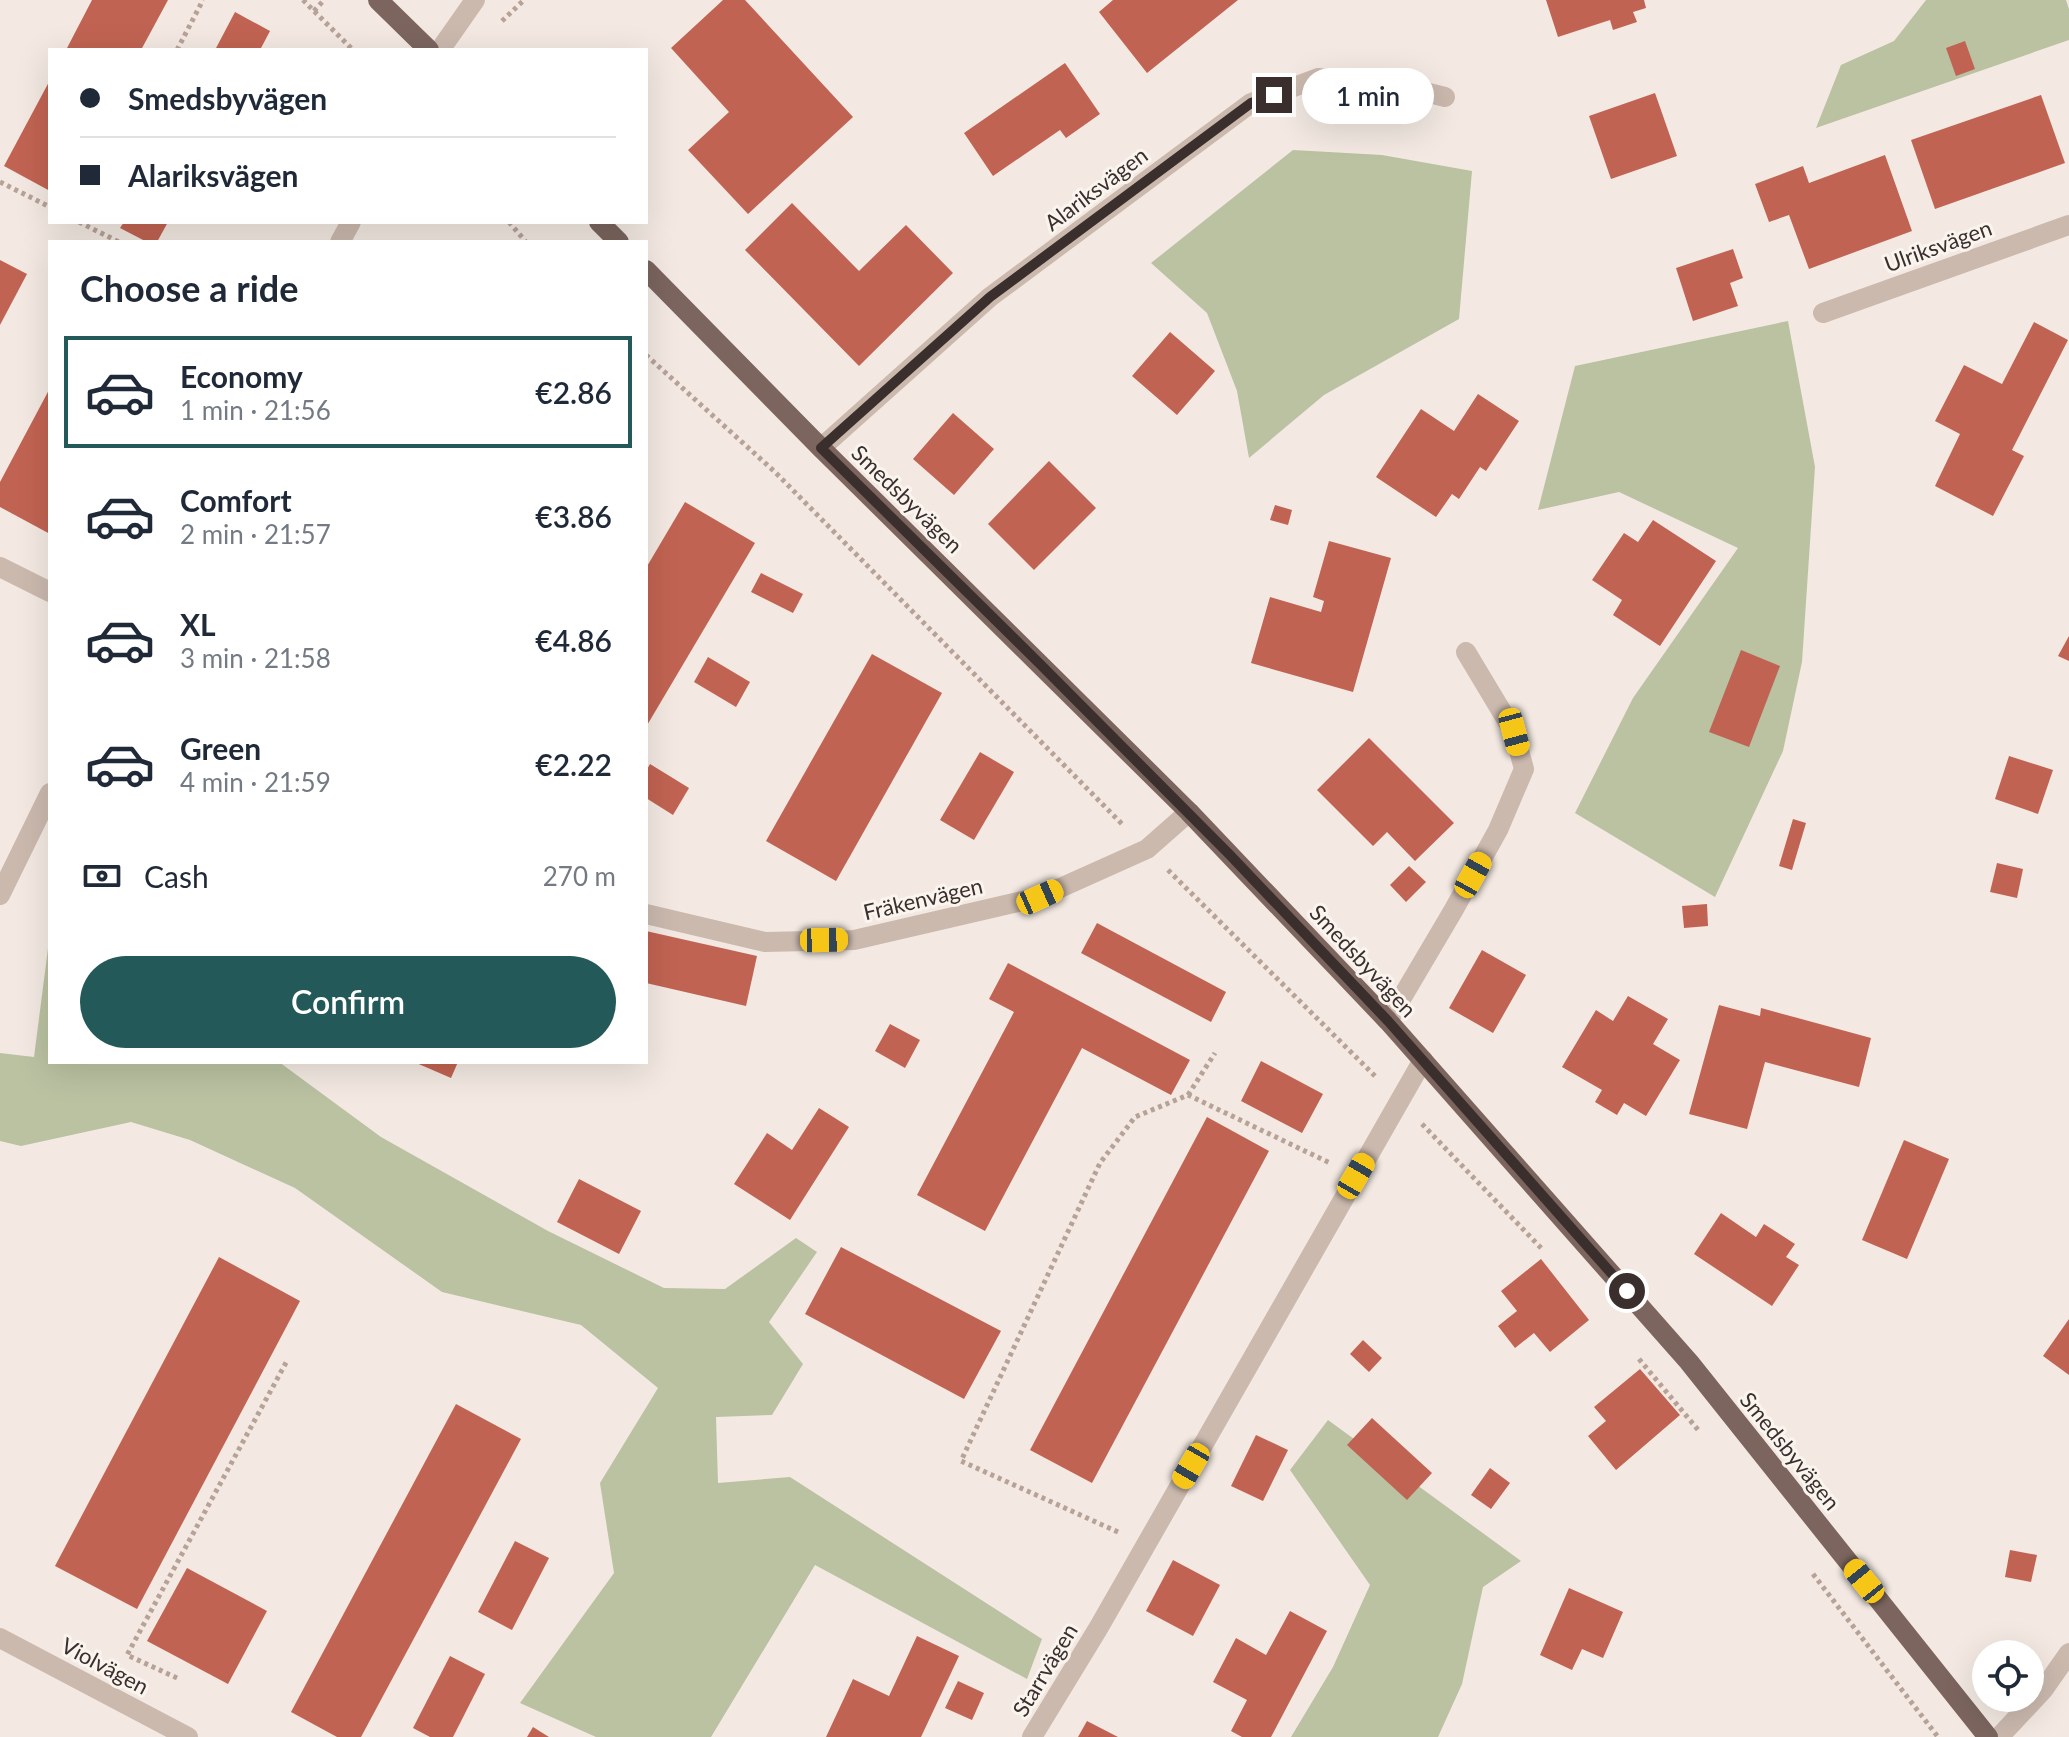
<!DOCTYPE html>
<meta charset="utf-8">
<style>
body{margin:0;font-family:Lato,sans-serif;background:#f6f6f7;color:#1f2937;height:100vh;display:flex;flex-direction:column;font-size:30px;white-space:nowrap}
*{box-sizing:border-box;margin:0}
p{font-size:26px;color:#747a83}
.icon{flex:none;width:44px;height:44px;fill:none;stroke:currentColor;stroke-width:2;stroke-linecap:round;stroke-linejoin:round}
.map{position:relative;flex:1;overflow:hidden}
.side{position:absolute;left:48px;top:240px;width:600px;height:824px;display:flex;flex-direction:column;background:#fff;border-radius:0px;box-shadow:0 8px 32px #0002}
.side>*{flex:none}
.hud{position:absolute;left:48px;top:48px;width:600px;height:176px;border-radius:0px;box-shadow:0 8px 32px #0002;display:grid;align-content:center;height:176px;padding:0 32px;background:#fff}
.tools{position:absolute;left:1972px;top:1640px;display:grid;gap:16px}
.tools a{display:grid;place-items:center;width:72px;height:72px;border-radius:50%;background:#fff;box-shadow:0 8px 32px #0002;font-size:40px}
.end{position:absolute;width:36px;height:36px;margin:-18px;border:10px solid #3a2f2c;background:#fff;box-shadow:0 0 0 4px #fff}
.from{border-radius:50%}
.bubble{position:absolute;height:56px;border-radius:28px;background:#fff;box-shadow:0 8px 32px #0002;font-size:26px;font-weight:600;line-height:56px;text-align:center}
.car{position:absolute;width:24px;height:48px;margin:-24px -12px;border-radius:10px;box-shadow:0 0 6px 2px #0007;background:linear-gradient(#f5c518 24%,#345 0 40%,#f5c518 0 76%,#345 0 86%,#f5c518 0)}
.hud b{display:flex;align-items:center;gap:28px;height:76px;font-size:30px}
.hud b+b{border-top:2px solid #e0e1e3}
.hud i{width:20px;height:20px;background:#1f2937}
ul{padding:0;list-style:none}
li{display:flex;align-items:center;gap:24px;height:112px;margin:0 16px 12px;padding:0 16px;border:4px solid transparent;border-radius:0px}
li div{flex:1}
li b{display:block;font-size:30px}
li em{font-style:normal;font-weight:600}
li.selected{border-color:#235a59}
li>.icon{width:72px;height:72px;stroke-width:1.5}
h2{padding:0 32px;font-size:36px;line-height:96px}
.pay{display:flex;align-items:center;gap:20px;height:88px;padding:0 32px;font-size:30px}
.pay p{margin-inline-start:auto}
.button{display:flex;gap:16px;margin-top:auto;padding:16px 32px}
.button a{flex:1;height:92px;border-radius:48px;background:#235a59;color:#fff;font-size:32px;font-weight:600;line-height:92px;text-align:center}
.map>svg:first-child{display:block}
.green{fill:#bac2a2}
.building{fill:#c16352}
.lines{fill:none;stroke-linecap:round;stroke-linejoin:round}
.path{stroke:#b7a298;stroke-width:5;stroke-dasharray:4 4;stroke-linecap:butt}
.minor{stroke:#cbb9ae;stroke-width:20}
.major{stroke:#7b655e;stroke-width:20}
.route{stroke:#3a2f2c;stroke-width:10}
.labels{text-anchor:middle;stroke-width:6;stroke-linejoin:round;paint-order:stroke}
.street-label{font-size:22px;fill:#3a2f2c;stroke:#faf4ef}
</style>
<div class="map">
<svg width="2069" height="1737" viewBox="0 0 2069 1737">
<rect width="100%" height="100%" fill="#f3e9e2"/>
<!-- green -->
<g class="green">
<path d="M 1926,0 L 2066,0 L 2069,9 L 2069,40 L 1816,128 L 1841,65 L 1894,41 Z"/>
<path d="M 1293,150 L 1382,155 L 1472,171 L 1459,319 L 1324,395 L 1249,458 L 1237,391 L 1207,313 L 1151,263 Z"/>
<path d="M 1788,321 L 1815,467 L 1802,662 L 1783,751 L 1715,897 L 1575,813 L 1633,698 L 1738,548 L 1619,492 L 1538,510 L 1575,366 Z"/>
<path d="M 50,933 L 50,1062 L 279,1062 L 381,1137 L 548,1231 L 664,1288 L 725,1289 L 796,1238 L 817,1252 L 769,1322 L 803,1364 L 772,1415 L 716,1417 L 718,1483 L 790,1477 L 1042,1639 L 1027,1679 L 815,1565 L 711,1737 L 596,1737 L 520,1703 L 614,1573 L 600,1483 L 658,1388 L 581,1325 L 442,1292 L 295,1188 L 190,1140 L 131,1122 L 21,1146 L 0,1141 L 0,1053 L 34,1057 Z"/>
<path d="M 1328,1420 L 1521,1561 L 1483,1587 L 1462,1684 L 1438,1737 L 1291,1737 L 1333,1667 L 1370,1585 L 1290,1470 Z"/>
</g>
<!-- building -->
<g class="building">
<path d="M 92,0 L 168,0 L 141,50 L 66,50 Z"/>
<path d="M 723,0 L 745,0 L 853,117 L 748,214 L 688,150 L 729,112 L 671,48 Z"/>
<path d="M 1113,0 L 1238,0 L 1147,73 L 1099,12 Z"/>
<path d="M 1546,0 L 1644,0 L 1646,8 L 1633,12 L 1637,22 L 1613,30 L 1610,20 L 1558,37 Z"/>
<path d="M 235,12 L 270,31 L 260,50 L 215,50 Z"/>
<path d="M 1965,41 L 1975,69 L 1956,76 L 1946,48 Z"/>
<path d="M 1065,63 L 1100,114 L 1066,138 L 1060,130 L 993,176 L 964,133 Z"/>
<path d="M 50,80 L 50,191 L 4,166 Z"/>
<path d="M 1655,93 L 1677,156 L 1611,179 L 1589,116 Z"/>
<path d="M 2041,95 L 2065,163 L 1935,209 L 1911,140 Z"/>
<path d="M 1885,155 L 1912,231 L 1809,269 L 1789,215 L 1769,222 L 1755,184 L 1803,166 L 1809,183 Z"/>
<path d="M 792,203 L 859,271 L 906,225 L 953,273 L 859,366 L 745,250 Z"/>
<path d="M 124,222 L 168,222 L 157,242 L 147,242 L 120,228 Z"/>
<path d="M 1733,249 L 1743,278 L 1730,283 L 1738,306 L 1693,321 L 1676,268 Z"/>
<path d="M 0,260 L 27,274 L 0,325 Z"/>
<path d="M 2034,322 L 2068,340 L 2012,450 L 2024,456 L 1993,516 L 1935,486 L 1960,434 L 1935,421 L 1964,365 L 2002,384 Z"/>
<path d="M 1170,332 L 1215,371 L 1177,415 L 1132,376 Z"/>
<path d="M 50,388 L 50,534 L 0,507 L 0,482 Z"/>
<path d="M 1478,394 L 1519,421 L 1486,471 L 1480,467 L 1459,499 L 1452,494 L 1436,517 L 1376,477 L 1421,409 L 1454,431 Z"/>
<path d="M 953,413 L 994,449 L 954,495 L 913,459 Z"/>
<path d="M 1049,461 L 1096,508 L 1034,570 L 988,524 Z"/>
<path d="M 685,502 L 755,543 L 646,727 L 646,568 Z"/>
<path d="M 1275,505 L 1292,510 L 1288,525 L 1270,520 Z"/>
<path d="M 1653,520 L 1716,561 L 1660,646 L 1613,615 L 1622,600 L 1592,580 L 1624,533 L 1638,542 Z"/>
<path d="M 1329,541 L 1391,558 L 1353,692 L 1251,663 L 1270,597 L 1321,612 L 1324,601 L 1313,597 Z"/>
<path d="M 761,573 L 803,594 L 793,613 L 751,592 Z"/>
<path d="M 2069,636 L 2069,661 L 2058,656 Z"/>
<path d="M 1741,650 L 1780,666 L 1749,747 L 1709,732 Z"/>
<path d="M 872,654 L 942,693 L 836,881 L 766,841 Z"/>
<path d="M 708,657 L 750,682 L 736,707 L 694,682 Z"/>
<path d="M 1369,738 L 1454,823 L 1415,861 L 1387,832 L 1373,846 L 1317,790 Z"/>
<path d="M 980,752 L 1014,772 L 974,840 L 940,820 Z"/>
<path d="M 2009,756 L 2053,770 L 2038,814 L 1995,799 Z"/>
<path d="M 650,764 L 689,788 L 673,815 L 646,798 L 646,771 Z"/>
<path d="M 1793,819 L 1806,823 L 1792,870 L 1779,866 Z"/>
<path d="M 1997,863 L 2023,869 L 2017,898 L 1990,892 Z"/>
<path d="M 1409,866 L 1426,882 L 1406,902 L 1390,885 Z"/>
<path d="M 1707,904 L 1708,926 L 1684,928 L 1682,906 Z"/>
<path d="M 1097,923 L 1226,992 L 1211,1022 L 1081,953 Z"/>
<path d="M 646,931 L 757,956 L 746,1006 L 646,983 Z"/>
<path d="M 1482,950 L 1526,975 L 1493,1033 L 1449,1008 Z"/>
<path d="M 1008,963 L 1190,1060 L 1171,1095 L 1082,1048 L 985,1231 L 917,1195 L 1014,1012 L 989,999 Z"/>
<path d="M 1628,996 L 1668,1019 L 1653,1044 L 1680,1060 L 1646,1116 L 1624,1103 L 1617,1115 L 1595,1102 L 1602,1090 L 1562,1067 L 1596,1010 L 1613,1021 Z"/>
<path d="M 1719,1005 L 1760,1016 L 1761,1008 L 1871,1038 L 1859,1087 L 1765,1062 L 1747,1129 L 1689,1114 Z"/>
<path d="M 890,1024 L 920,1040 L 905,1068 L 875,1051 Z"/>
<path d="M 1261,1061 L 1323,1094 L 1302,1133 L 1241,1101 Z"/>
<path d="M 414,1062 L 458,1062 L 451,1078 Z"/>
<path d="M 819,1108 L 849,1127 L 790,1220 L 734,1184 L 767,1133 L 792,1150 Z"/>
<path d="M 1207,1117 L 1269,1151 L 1092,1483 L 1030,1450 Z"/>
<path d="M 1904,1140 L 1949,1159 L 1907,1259 L 1862,1240 Z"/>
<path d="M 579,1179 L 641,1211 L 619,1254 L 557,1222 Z"/>
<path d="M 1721,1213 L 1756,1237 L 1764,1224 L 1795,1244 L 1786,1257 L 1799,1265 L 1772,1306 L 1694,1254 Z"/>
<path d="M 841,1247 L 1001,1331 L 964,1399 L 805,1314 Z"/>
<path d="M 219,1257 L 300,1301 L 137,1609 L 55,1566 Z"/>
<path d="M 1541,1259 L 1589,1320 L 1550,1352 L 1534,1333 L 1515,1348 L 1498,1326 L 1517,1311 L 1501,1291 Z"/>
<path d="M 2069,1319 L 2069,1375 L 2043,1356 Z"/>
<path d="M 1363,1340 L 1382,1358 L 1369,1372 L 1350,1354 Z"/>
<path d="M 1640,1369 L 1680,1415 L 1616,1470 L 1588,1436 L 1606,1421 L 1594,1407 Z"/>
<path d="M 456,1404 L 521,1439 L 361,1737 L 337,1737 L 291,1712 Z"/>
<path d="M 1372,1418 L 1432,1473 L 1407,1500 L 1347,1445 Z"/>
<path d="M 1256,1435 L 1288,1450 L 1263,1501 L 1231,1486 Z"/>
<path d="M 1490,1468 L 1510,1483 L 1491,1509 L 1471,1495 Z"/>
<path d="M 515,1541 L 549,1558 L 512,1630 L 478,1612 Z"/>
<path d="M 2010,1550 L 2037,1555 L 2031,1582 L 2005,1577 Z"/>
<path d="M 1173,1560 L 1220,1585 L 1193,1636 L 1146,1611 Z"/>
<path d="M 187,1568 L 267,1611 L 228,1684 L 147,1641 Z"/>
<path d="M 1569,1588 L 1623,1612 L 1603,1658 L 1582,1649 L 1572,1670 L 1540,1655 Z"/>
<path d="M 1290,1611 L 1327,1631 L 1271,1737 L 1242,1737 L 1231,1731 L 1247,1700 L 1213,1682 L 1236,1638 L 1266,1655 Z"/>
<path d="M 917,1636 L 959,1656 L 921,1737 L 826,1737 L 853,1679 L 889,1696 Z"/>
<path d="M 450,1656 L 485,1674 L 453,1737 L 430,1737 L 413,1728 Z"/>
<path d="M 958,1681 L 984,1693 L 972,1720 L 945,1708 Z"/>
<path d="M 1087,1721 L 1118,1737 L 1078,1737 Z"/>
<path d="M 533,1727 L 549,1737 L 527,1737 Z"/>
</g>
<g class="lines">
<!-- path -->
<g class="path">
<path d="M 303,0 L 353,50"/>
<path d="M 314,11 L 324,0"/>
<path d="M 502,21 L 524,0"/>
<path d="M 177,50 L 203,0"/>
<path d="M 0,182 L 50,207"/>
<path d="M 79,222 L 119,242"/>
<path d="M 509,222 L 526,242"/>
<path d="M 646,355 L 775,472 L 1124,826"/>
<path d="M 1168,870 L 1376,1077"/>
<path d="M 1188,1095 L 1215,1053"/>
<path d="M 1422,1124 L 1543,1250"/>
<path d="M 1639,1359 L 1699,1431"/>
<path d="M 1118,1532 L 961,1461 L 1100,1163 L 1135,1117 L 1188,1095 L 1330,1163"/>
<path d="M 1813,1574 L 1938,1737"/>
<path d="M 177,1678 L 127,1655 L 288,1359"/>
</g>
<!-- minor -->
<g class="minor">
<path d="M 440,50 L 475,0"/>
<path d="M 340,242 L 351,222"/>
<path d="M 1823,313 L 2069,225"/>
<path d="M 821,448 L 990,297 L 1251,103 L 1318,78 L 1397,85 L 1445,97"/>
<path d="M 0,567 L 50,592"/>
<path d="M 0,895 L 50,793"/>
<path d="M 646,914 L 765,942 L 854,940 L 1040,897 L 1147,849 L 1189,812"/>
<path d="M 1388,1021 L 1453,911 L 1498,830 L 1524,769 L 1514,732 L 1466,652"/>
<path d="M 0,1638 L 188,1737"/>
<path d="M 1032,1737 L 1099,1627 L 1423,1060"/>
<path d="M 1999,1737 L 2043,1690 L 2069,1653"/>
</g>
<!-- major -->
<g class="major">
<path d="M 378,0 L 429,50"/>
<path d="M 599,222 L 619,242"/>
<path d="M 646,270 L 821,448 L 1189,812 L 1388,1021 L 1689,1362 L 1988,1737"/>
</g>
</g>
<g class="lines">
<!-- route -->
<path class="route" d="M 1274,95 L 1251,103 L 990,297 L 821,448 L 1039,663 L 1229,854 L 1388,1021 L 1627,1291"/>
</g>
<g class="labels">
<!-- street labels -->
<g class="street-label">
<text transform="translate(1096 189) rotate(-37)" y="8">Alariksvägen</text>
<text transform="translate(1938 246) rotate(-20)" y="8">Ulriksvägen</text>
<text transform="translate(907 499) rotate(44)" y="8">Smedsbyvägen</text>
<text transform="translate(923 899) rotate(-13)" y="8">Fräkenvägen</text>
<text transform="translate(1363 961) rotate(47)" y="8">Smedsbyvägen</text>
<text transform="translate(1790 1451) rotate(51)" y="8">Smedsbyvägen</text>
<text transform="translate(105 1666) rotate(28)" y="8">Violvägen</text>
<text transform="translate(1045 1670) rotate(-59)" y="8">Starrvägen</text>
</g>
</g>
</svg>
<div class="tools">
<a><svg class="icon" aria-label="locate" viewBox="0 0 24 24"><circle cx="12" cy="12" r="6"/><path d="M12 2v4M12 18v4M2 12h4M18 12h4"/></svg></a>
</div>
<i class="end from" style="left:1627px;top:1291px"></i>
<i class="end" style="left:1274px;top:95px"></i>
<div class="bubble" style="left:1302px;top:68px;width:132px">1 min</div>
<i class="car" style="left:1514px;top:732px;rotate:165deg"></i>
<i class="car" style="left:1473px;top:875px;rotate:29deg"></i>
<i class="car" style="left:1040px;top:897px;rotate:66deg"></i>
<i class="car" style="left:824px;top:940px;rotate:89deg"></i>
<i class="car" style="left:1356px;top:1176px;rotate:30deg"></i>
<i class="car" style="left:1191px;top:1466px;rotate:210deg"></i>
<i class="car" style="left:1864px;top:1581px;rotate:321deg"></i>
<div class="hud">
<b><i class="from"></i>Smedsbyvägen</b>
<b><i></i>Alariksvägen</b>
</div>
<section class="side">
<h2>Choose a ride</h2>
<ul>
<li class="selected"><svg class="icon" aria-label="car" viewBox="0 0 24 24"><path d="M5 17H2v-5l4-1 3-4h7l3 4 3 1v5h-3M9 17h6M6 11h13"/><circle cx="7" cy="17" r="2"/><circle cx="17" cy="17" r="2"/></svg><div><b>Economy</b><p>1 min · 21:56</p></div><em>€2.86</em></li>
<li><svg class="icon" aria-label="car" viewBox="0 0 24 24"><path d="M5 17H2v-5l4-1 3-4h7l3 4 3 1v5h-3M9 17h6M6 11h13"/><circle cx="7" cy="17" r="2"/><circle cx="17" cy="17" r="2"/></svg><div><b>Comfort</b><p>2 min · 21:57</p></div><em>€3.86</em></li>
<li><svg class="icon" aria-label="car" viewBox="0 0 24 24"><path d="M5 17H2v-5l4-1 3-4h7l3 4 3 1v5h-3M9 17h6M6 11h13"/><circle cx="7" cy="17" r="2"/><circle cx="17" cy="17" r="2"/></svg><div><b>XL</b><p>3 min · 21:58</p></div><em>€4.86</em></li>
<li><svg class="icon" aria-label="car" viewBox="0 0 24 24"><path d="M5 17H2v-5l4-1 3-4h7l3 4 3 1v5h-3M9 17h6M6 11h13"/><circle cx="7" cy="17" r="2"/><circle cx="17" cy="17" r="2"/></svg><div><b>Green</b><p>4 min · 21:59</p></div><em>€2.22</em></li>
</ul>
<div class="pay"><svg class="icon" aria-label="cash" viewBox="0 0 24 24"><path d="M3 7h18v10H3z"/><circle cx="12" cy="12" r="2"/></svg>Cash<p>270 m</p></div>
<div class="button"><a>Confirm</a></div>
</section>
</div>
